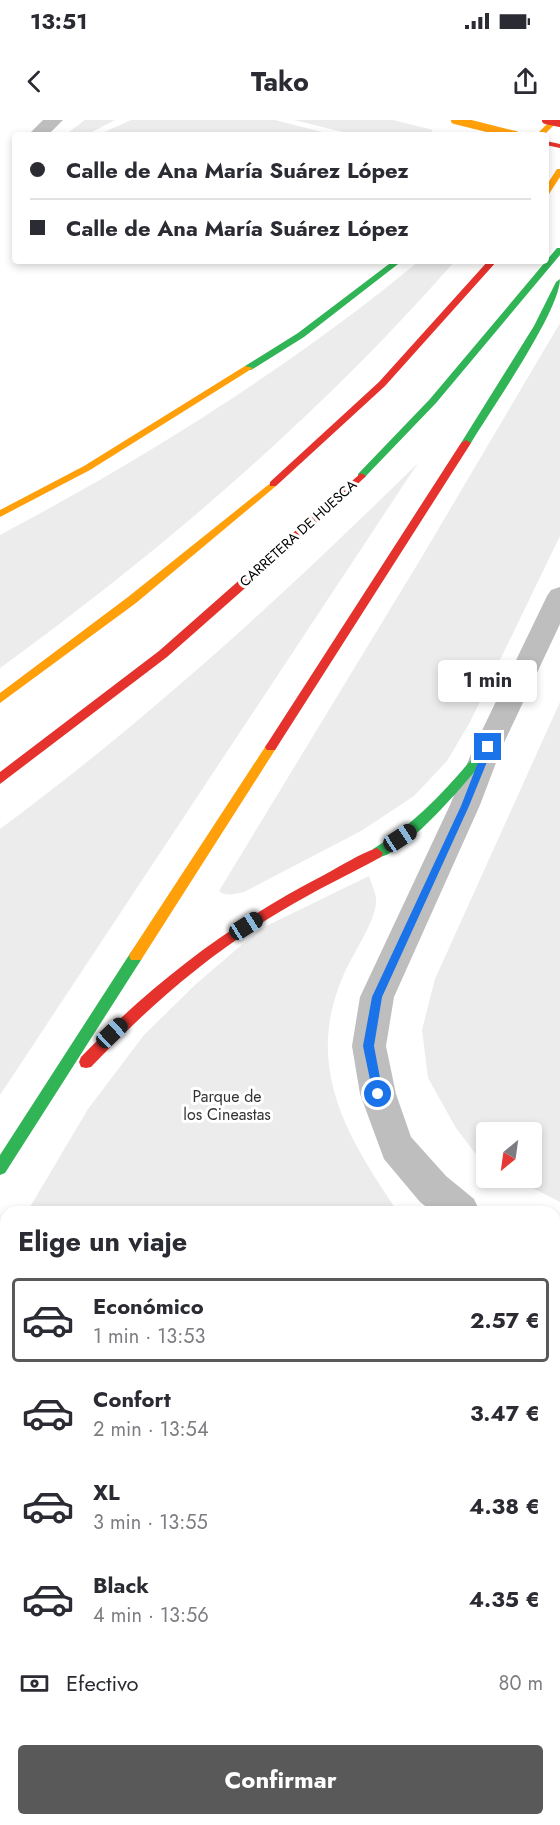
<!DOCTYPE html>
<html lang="es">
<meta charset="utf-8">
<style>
body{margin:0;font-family:Jost,sans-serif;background:#f7f7f7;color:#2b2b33;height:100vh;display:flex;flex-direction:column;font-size:22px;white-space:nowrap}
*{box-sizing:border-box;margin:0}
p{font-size:20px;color:#7c7c81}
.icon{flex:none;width:33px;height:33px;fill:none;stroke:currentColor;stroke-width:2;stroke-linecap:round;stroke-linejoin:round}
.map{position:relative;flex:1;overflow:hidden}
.drawer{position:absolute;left:0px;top:1086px;width:561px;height:620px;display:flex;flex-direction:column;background:#fff;border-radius:18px 18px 0 0;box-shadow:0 3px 9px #0003}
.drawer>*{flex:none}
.hud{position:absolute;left:12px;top:12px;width:537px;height:132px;border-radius:6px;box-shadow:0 3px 9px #0003;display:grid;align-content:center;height:132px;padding:0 18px;background:#fff}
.needle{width:39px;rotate:209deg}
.fabs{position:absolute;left:476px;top:1002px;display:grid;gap:12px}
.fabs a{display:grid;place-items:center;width:66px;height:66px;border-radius:6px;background:#fff;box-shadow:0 3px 9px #0003;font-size:30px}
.end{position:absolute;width:27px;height:27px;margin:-14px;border:8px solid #1a73e8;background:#fff;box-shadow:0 0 0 3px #fff}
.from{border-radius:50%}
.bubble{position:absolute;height:42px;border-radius:6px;background:#fff;box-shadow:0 3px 9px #0003;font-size:20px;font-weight:700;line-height:42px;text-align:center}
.car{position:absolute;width:18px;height:36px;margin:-18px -9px;border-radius:8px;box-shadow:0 0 4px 2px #0007;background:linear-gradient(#222 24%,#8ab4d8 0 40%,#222 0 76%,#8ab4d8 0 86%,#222 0)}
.hud b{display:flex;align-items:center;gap:21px;height:57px;font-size:22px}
.hud b+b{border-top:2px solid #e1e1e2}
.hud i{width:15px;height:15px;background:#2b2b33}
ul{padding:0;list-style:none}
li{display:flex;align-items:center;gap:18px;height:84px;margin:0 12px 9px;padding:0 6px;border:3px solid transparent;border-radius:6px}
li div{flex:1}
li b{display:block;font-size:22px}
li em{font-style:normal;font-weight:700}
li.selected{border-color:#595959}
li>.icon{width:54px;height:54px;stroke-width:1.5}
h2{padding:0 18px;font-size:27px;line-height:72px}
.pay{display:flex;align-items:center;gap:15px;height:66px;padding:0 18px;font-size:22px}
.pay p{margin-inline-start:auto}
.action{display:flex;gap:12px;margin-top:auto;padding:12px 18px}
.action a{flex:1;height:69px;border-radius:6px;background:#595959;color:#fff;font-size:24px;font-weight:700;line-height:69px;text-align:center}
.status{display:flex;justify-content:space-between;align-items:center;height:42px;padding:0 30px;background:#fff;direction:ltr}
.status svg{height:16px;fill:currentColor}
header{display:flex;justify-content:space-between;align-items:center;height:78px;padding:0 18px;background:#fff;font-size:27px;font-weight:700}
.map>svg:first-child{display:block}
.green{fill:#ececec}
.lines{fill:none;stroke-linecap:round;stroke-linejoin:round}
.street{fill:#bebebe;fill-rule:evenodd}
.fast{fill:#30b455;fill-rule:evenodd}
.slow{fill:#ff9f0a;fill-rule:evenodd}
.jam{fill:#e5322d;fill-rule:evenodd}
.slow-bridge{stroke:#ff9f0a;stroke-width:8}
.jam-bridge{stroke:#e5322d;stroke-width:8}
.route{fill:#1a73e8}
.labels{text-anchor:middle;stroke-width:6;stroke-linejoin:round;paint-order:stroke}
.far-street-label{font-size:14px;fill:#000;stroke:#fff}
.park-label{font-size:16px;fill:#333;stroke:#fff}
</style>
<div class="status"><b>13:51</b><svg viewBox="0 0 49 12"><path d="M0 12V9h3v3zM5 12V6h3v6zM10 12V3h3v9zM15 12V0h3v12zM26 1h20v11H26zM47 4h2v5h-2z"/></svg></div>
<header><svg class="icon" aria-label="back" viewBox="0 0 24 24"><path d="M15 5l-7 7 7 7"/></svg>Tako<svg class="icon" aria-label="share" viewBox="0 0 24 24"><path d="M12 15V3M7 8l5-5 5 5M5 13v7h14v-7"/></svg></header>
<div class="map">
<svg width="560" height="1705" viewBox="0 0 560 1705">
<rect width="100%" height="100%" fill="#fff"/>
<!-- green -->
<g class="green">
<path d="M 85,0 L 115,0 L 86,15 L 65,15 Z"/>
<path d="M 131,0 L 275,0 L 334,15 L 98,15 Z"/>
<path d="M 294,0 L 393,0 L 433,10 L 428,15 L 355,15 Z"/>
<path d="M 419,141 L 455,141 C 321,294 164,429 0,548 L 0,415 C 147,337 291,247 419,141 Z"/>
<path d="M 560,203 L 560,416 L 470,602 L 447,641 L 414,676 L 361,711 L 244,772 C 235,774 226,777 219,771 L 222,766 L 423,435 Z"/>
<path d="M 418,343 L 0,975 L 0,709 C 150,598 285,474 418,343 Z"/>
<path d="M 560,582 L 560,1082 L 513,1058 L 531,1058 L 531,1012 L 486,1012 L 486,1044 L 481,1041 L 456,1008 L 428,958 L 422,910 L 435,859 Z"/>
<path d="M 369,756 C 371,763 375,771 376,778 C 378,799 352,834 344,854 C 303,946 347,1017 398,1092 L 27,1092 L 88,989 L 144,915 L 196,864 L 260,809 Z"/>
<path d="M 6,1126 L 6,1700 L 555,1700 L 555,1186 L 560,1189 L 560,1705 L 0,1705 L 0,1136 Z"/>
</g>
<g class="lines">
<!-- street -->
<g class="street">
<path d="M 43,0 L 63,0 L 48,15 L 28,15 Z"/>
<path d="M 560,467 L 560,504 L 502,627 L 480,685 L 394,877 L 386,926 L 396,974 L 411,1017 L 446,1056 L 474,1079 L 480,1092 L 433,1092 L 420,1082 L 384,1039 L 360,974 L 352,926 L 360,877 L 450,685 L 474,627 L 547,476 L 551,470 Z"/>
<path d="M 555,1127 L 560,1129 L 560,1167 L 555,1165 Z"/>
</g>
<!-- fast -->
<g class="fast">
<path d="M 557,128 L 560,128 L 560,135 L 436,283 L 364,358 L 358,358 L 358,354 L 430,279 Z"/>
<path d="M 393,141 L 402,141 L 304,217 L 251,250 L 245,250 L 245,246 L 298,213 Z"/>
<path d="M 560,159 C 560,191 490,291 471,323 L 463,325 L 461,323 L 534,206 L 556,162 Z"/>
<path d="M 488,623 L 494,627 L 492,630 C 476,651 399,745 373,737 L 371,733 L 373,729 C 418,702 451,665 484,624 Z"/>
<path d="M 136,830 L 141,832 L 143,836 L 141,840 L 5,1053 L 0,1055 L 0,1035 L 131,832 Z"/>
</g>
<!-- slow -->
<g class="slow">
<path d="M 551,0 L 559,0 L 544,15 L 536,15 Z"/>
<path d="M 557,49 L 560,49 L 560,57 L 549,74 L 546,74 L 546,66 Z"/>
<path d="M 245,246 L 253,248 L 90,350 L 0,397 L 0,390 L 84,346 Z"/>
<path d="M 273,361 L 276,362 L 276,366 L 136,483 L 0,583 L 0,573 L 128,477 Z"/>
<path d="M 271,623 L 277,627 L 275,630 L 141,840 L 131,840 L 129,836 L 131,832 L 267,624 Z"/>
</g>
<!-- jam -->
<g class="jam">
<path d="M 546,21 L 560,24 L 560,28 L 546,25 Z"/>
<path d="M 488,141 L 497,141 L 385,266 L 276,366 L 270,366 L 270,362 L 379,262 Z"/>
<path d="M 466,320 L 471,323 L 275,630 L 267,630 L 265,627 L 267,624 L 461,323 Z"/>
<path d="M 361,353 L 366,356 L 364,358 L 277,440 L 167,537 L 0,664 L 0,652 L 159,531 Z"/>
<path d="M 377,728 L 383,733 L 381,737 C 348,755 314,771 281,791 C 210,833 148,887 91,947 L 86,948 L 81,947 L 79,942 L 81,937 C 153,863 232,802 324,755 C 341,746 359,734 377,728 Z"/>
</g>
<!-- slow-bridge -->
<path class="slow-bridge" d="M 455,0 L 515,15"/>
<!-- jam-bridge -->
<path class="jam-bridge" d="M 546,0 L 560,3"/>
</g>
<!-- route -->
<path class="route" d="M 488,624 L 493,627 L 469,686 L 382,877 L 374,926 L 383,974 L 378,978 L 373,974 L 363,926 L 372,877 L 461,686 L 484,627 Z"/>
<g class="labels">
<!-- far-street labels -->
<g class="far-street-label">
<text transform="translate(298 413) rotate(-42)" y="5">CARRETERA DE HUESCA</text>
</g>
<!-- park labels -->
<g class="park-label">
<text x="227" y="982">Parque de<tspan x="227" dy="18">los Cineastas</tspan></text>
</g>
</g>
</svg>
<div class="fabs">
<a><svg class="needle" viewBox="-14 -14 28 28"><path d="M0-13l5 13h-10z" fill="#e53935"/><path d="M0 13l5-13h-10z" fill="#7c7c81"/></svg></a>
</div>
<i class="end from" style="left:378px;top:974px"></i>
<i class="end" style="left:488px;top:627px"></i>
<div class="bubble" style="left:438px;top:540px;width:99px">1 min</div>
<i class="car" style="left:400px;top:718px;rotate:57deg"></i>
<i class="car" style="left:246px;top:806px;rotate:58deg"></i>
<i class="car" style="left:112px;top:913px;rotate:47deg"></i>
<div class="hud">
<b><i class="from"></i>Calle de Ana María Suárez López</b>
<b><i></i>Calle de Ana María Suárez López</b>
</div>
<section class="drawer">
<h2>Elige un viaje</h2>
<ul>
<li class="selected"><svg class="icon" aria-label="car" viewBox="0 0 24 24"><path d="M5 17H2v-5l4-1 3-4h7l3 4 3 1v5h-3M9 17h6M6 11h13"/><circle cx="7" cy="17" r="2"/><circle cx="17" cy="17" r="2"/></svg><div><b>Económico</b><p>1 min · 13:53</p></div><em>2.57 €</em></li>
<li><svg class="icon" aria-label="car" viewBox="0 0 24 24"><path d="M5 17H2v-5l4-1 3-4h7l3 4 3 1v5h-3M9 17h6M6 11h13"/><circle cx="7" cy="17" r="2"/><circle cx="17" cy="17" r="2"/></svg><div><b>Confort</b><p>2 min · 13:54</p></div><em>3.47 €</em></li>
<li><svg class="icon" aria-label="car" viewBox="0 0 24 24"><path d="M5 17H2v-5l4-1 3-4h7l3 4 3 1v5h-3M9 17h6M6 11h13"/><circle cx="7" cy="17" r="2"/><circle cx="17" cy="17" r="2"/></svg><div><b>XL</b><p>3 min · 13:55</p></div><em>4.38 €</em></li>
<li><svg class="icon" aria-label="car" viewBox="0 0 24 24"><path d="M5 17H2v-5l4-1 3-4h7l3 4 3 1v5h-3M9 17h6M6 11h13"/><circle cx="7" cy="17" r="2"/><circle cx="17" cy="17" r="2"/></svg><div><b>Black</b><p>4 min · 13:56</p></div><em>4.35 €</em></li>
</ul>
<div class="pay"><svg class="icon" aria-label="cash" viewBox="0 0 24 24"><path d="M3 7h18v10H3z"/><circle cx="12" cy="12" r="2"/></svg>Efectivo<p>80 m</p></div>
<div class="action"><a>Confirmar</a></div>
</section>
</div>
